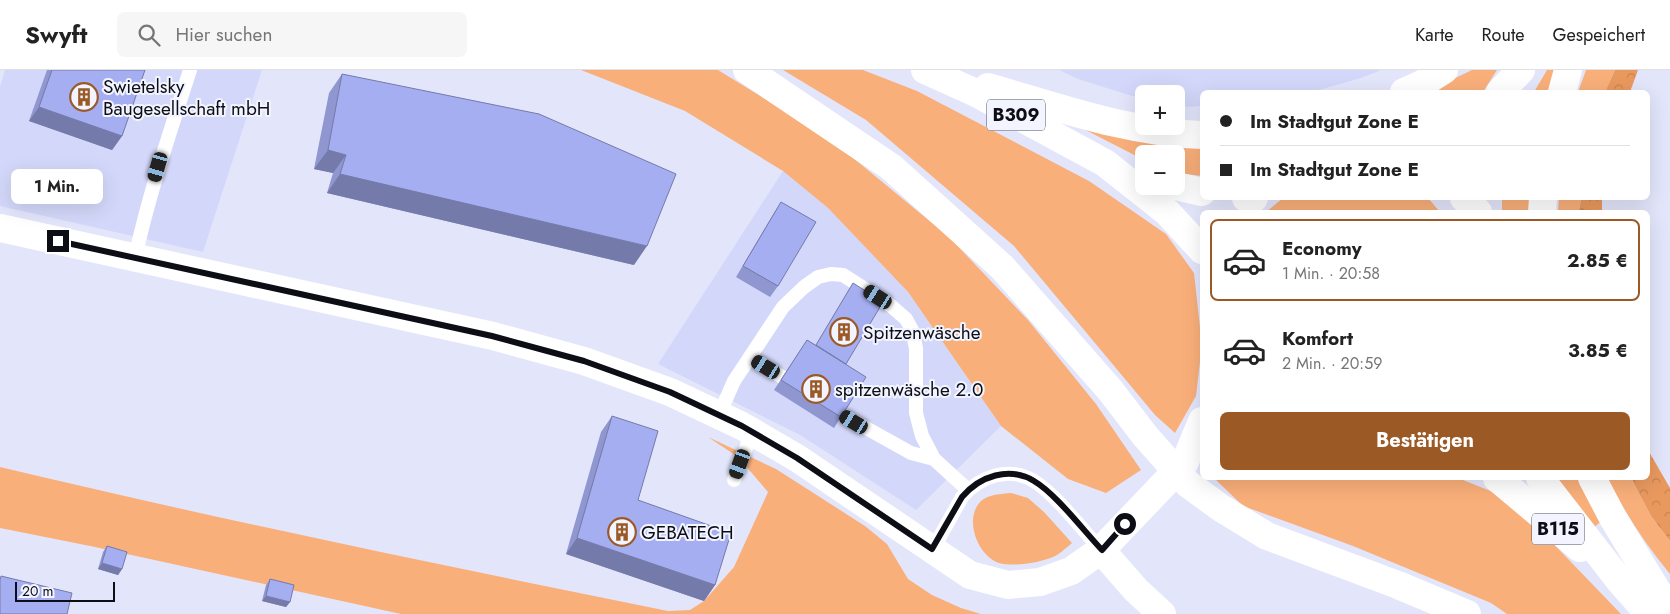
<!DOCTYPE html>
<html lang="de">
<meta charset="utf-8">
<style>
body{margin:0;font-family:Jost,sans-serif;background:#f6f6f6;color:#222;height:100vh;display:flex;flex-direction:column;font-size:19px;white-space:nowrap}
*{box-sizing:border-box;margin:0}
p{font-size:16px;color:#767676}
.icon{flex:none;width:28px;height:28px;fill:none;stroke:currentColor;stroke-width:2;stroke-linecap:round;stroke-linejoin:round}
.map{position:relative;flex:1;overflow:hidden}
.details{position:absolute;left:1200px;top:140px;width:450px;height:270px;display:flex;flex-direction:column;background:#fff;border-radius:8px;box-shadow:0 5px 20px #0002}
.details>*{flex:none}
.guide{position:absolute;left:1200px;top:20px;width:450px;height:110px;border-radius:8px;box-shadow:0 5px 20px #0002;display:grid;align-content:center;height:110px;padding:0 20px;background:#fff}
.tools{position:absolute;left:1135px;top:15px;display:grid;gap:10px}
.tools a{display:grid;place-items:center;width:50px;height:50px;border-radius:8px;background:#fff;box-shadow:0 5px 20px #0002;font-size:25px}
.scale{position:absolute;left:15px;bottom:12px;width:100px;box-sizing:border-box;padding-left:5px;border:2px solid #0c0d15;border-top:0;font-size:14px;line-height:18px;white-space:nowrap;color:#0c0d15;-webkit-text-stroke:4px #f2f4ff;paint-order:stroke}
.end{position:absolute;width:22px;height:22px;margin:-11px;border:6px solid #0c0d15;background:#fff;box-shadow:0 0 0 2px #fff}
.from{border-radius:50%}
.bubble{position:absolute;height:35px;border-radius:8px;background:#fff;box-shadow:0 5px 20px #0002;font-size:16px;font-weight:700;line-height:35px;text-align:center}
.car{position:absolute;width:15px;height:30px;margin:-15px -8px;border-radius:6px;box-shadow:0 0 4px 1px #0007;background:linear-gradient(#222 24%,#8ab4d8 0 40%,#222 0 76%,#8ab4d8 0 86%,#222 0)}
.guide b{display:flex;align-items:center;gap:18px;height:48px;font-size:19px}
.guide b+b{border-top:1px solid #e0e0e0}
.guide i{width:12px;height:12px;background:#222}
ul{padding:9px 0 0;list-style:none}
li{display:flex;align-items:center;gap:15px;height:82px;margin:0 10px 8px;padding:0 10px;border:2px solid transparent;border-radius:8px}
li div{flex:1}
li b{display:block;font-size:19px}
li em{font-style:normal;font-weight:700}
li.on{border-color:#9a5925}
li>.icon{width:45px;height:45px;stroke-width:1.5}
.action{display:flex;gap:10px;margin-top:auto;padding:10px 20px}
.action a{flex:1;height:58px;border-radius:8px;background:#9a5925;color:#fff;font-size:20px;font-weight:700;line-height:58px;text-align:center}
header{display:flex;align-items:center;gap:30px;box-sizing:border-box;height:70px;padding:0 25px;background:#fff;border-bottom:1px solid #e0e0e0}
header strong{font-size:24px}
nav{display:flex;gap:28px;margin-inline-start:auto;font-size:18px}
.search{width:350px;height:45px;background:#f6f6f6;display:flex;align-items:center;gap:12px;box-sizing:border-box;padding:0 18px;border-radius:8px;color:#767676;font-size:19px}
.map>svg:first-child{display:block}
.built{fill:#d3d8fa}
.grass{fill:#f9af7a}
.forest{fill:url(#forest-crowns)}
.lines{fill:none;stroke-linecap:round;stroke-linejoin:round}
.lane{stroke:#fff;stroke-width:14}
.street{stroke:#fff;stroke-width:28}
.primary{stroke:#fff;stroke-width:28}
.highway{stroke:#fff;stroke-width:28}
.wall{fill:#8f96d0}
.shaded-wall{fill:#747aa9}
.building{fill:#a6aef2;stroke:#747aa9}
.route{stroke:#0c0d15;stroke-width:6}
.labels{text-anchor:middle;stroke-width:4;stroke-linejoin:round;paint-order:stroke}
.shield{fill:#f2f4ff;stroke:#51525b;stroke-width:1}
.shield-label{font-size:18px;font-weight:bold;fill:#0c0d15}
.poi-label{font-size:19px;fill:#0c0d15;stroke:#f2f4ff;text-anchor:start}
</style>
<header>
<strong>Swyft</strong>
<div class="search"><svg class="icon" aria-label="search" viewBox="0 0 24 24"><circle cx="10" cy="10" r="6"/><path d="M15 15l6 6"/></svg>Hier suchen</div>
<nav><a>Karte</a><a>Route</a><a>Gespeichert</a></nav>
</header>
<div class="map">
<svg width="1670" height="544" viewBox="0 0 1670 544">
<defs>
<pattern id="forest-crowns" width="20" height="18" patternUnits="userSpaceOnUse" patternTransform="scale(1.25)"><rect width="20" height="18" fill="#e9995e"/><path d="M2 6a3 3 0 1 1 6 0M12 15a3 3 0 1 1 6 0" fill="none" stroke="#c78351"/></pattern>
</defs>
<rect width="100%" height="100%" fill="#e3e6fb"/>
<!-- built -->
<g class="built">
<path d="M 5,0 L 262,0 L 203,182 L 0,136 L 0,17 Z"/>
<path d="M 1059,0 L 1381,0 L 1361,8 L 1312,22 L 1202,22 L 1202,36 L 1188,37 L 1176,34 L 1176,24 L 1144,24 L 1144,28 L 1132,26 L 1078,9 Z"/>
<path d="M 783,101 L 828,138 L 908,222 L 1001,356 L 916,440 L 800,365 L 658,294 Z"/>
</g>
<!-- grass -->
<g class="grass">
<path d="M 581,0 L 718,0 L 829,68 L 949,167 L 1028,250 L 1096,334 L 1141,400 L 1106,423 L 1068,409 L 1001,356 L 908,222 L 828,138 L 783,101 L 685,41 Z"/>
<path d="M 783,0 L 863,0 L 917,21 L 1089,111 L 1166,164 L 1194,203 L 1202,275 L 1196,326 L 1175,363 L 1155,345 L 1014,176 L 866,50 Z"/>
<path d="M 1472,0 L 1497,0 L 1483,22 L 1426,22 Z"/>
<path d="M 1547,0 L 1556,0 L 1551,22 L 1534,22 Z"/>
<path d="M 1586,0 L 1615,0 L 1605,22 L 1578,22 Z"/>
<path d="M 1068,51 L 1202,77 L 1202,106 L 1176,103 L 1176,84 L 1144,84 L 1144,90 Z"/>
<path d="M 1283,128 L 1428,128 L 1440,142 L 1266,142 Z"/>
<rect x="1502" y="128" width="28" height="14"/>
<path d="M 1559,128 L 1581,128 L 1579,142 L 1558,142 Z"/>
<path d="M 708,367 L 776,399 L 865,456 L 887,474 L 908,509 L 932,525 L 961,538 L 981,544 L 401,544 L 95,477 L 0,458 L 0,397 C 222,450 445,496 668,541 L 690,540 L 704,531 L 734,497 L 768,422 L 738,387 Z"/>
<path d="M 1217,408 L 1458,408 L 1493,422 L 1545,465 L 1621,544 L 1507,544 L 1491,533 L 1353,476 L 1243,436 L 1215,409 Z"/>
<path d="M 1554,408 L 1584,408 L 1603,450 L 1593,458 Z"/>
<path d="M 1607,408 L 1631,408 L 1651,446 L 1670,471 L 1670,504 C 1645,474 1624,441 1607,408 Z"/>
<path d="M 1011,423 L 1028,428 L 1044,442 L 1072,473 C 1066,478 1060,484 1053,487 C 1038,493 1014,497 999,493 C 978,486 963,449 981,431 C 989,424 1001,424 1011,423 Z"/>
</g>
<!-- forest -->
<g class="forest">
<path d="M 1615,0 L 1638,0 L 1630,22 L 1605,22 Z"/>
<path d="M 1581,128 L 1602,128 L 1602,142 L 1579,142 Z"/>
<path d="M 1648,380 L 1670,418 L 1670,471 L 1651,446 L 1631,408 L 1648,408 Z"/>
</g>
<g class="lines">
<!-- lane -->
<g class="lane">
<path d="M 135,188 C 149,124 170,62 190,0"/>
<path d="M 750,287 L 782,307"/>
<path d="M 841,344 L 911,383 L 934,389"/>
<path d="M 719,345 L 734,311 L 783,237 L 804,217 L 818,207 L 831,204 L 843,205 L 890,235 L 906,249 L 912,260 L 916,278 L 916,343 L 922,366 L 934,389 L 968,420"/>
<path d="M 734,410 L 752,362"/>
<path d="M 933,479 L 962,427 C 980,406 1009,396 1034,411 C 1055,424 1083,460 1101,480"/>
</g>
<!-- street -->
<g class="street">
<path d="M 0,158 L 493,266 L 584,291 L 670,322 L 742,356 L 797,388 L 970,505 L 1008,515 L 1040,512 L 1071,501 L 1101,480 L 1185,392 L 1202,351"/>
<path d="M 1101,480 L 1136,520 L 1162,544"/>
</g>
<!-- primary -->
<g class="primary">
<path d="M 1500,22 L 1521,0"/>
<path d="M 1562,22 L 1568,0"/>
<path d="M 1464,128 L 1478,142"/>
<path d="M 1542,142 L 1543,128"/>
<path d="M 1497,408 L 1580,478"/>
<path d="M 1540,408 L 1619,510 L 1649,544"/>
<path d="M 1592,408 L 1613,448 L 1670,542"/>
</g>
<!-- highway -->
<g class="highway">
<path d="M 747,0 L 891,97 L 1002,197 L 1110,320 L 1146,367 L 1188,414 L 1221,438 L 1267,466 L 1398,515 L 1467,544"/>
<path d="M 925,0 L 976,23 L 1105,93 L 1167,142 L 1202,180"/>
<path d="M 988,17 C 1058,37 1129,63 1202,65"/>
<path d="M 1404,22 L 1422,14 L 1444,0"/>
<path d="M 1176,116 L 1202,122"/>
<path d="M 1246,128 L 1254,128"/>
</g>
</g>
<!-- wall -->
<g class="wall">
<path d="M 47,0 L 145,0 L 122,66 L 112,80 L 29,51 Z"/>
<path d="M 342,4 L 634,195 L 327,123 L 333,103 L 314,99 L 329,23 Z"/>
<path d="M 781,132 L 778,216 L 770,227 L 736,207 L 774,143 Z"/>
<path d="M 853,213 L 841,347 L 834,358 L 774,320 L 807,270 L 816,275 Z"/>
<path d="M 612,346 L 638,430 L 715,515 L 704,531 L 566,484 L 601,362 Z"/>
<path d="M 107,476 L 122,499 L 118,505 L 98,499 L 103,482 Z"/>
<path d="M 270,509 L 290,532 L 286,537 L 262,531 L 266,515 Z"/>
</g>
<!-- shaded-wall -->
<g class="shaded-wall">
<path d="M 39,37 L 122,66 L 112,80 L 29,51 Z"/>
<path d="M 328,80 L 346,85 L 333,103 L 314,99 Z"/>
<path d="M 340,104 L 647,176 L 634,195 L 327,123 Z"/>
<path d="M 577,468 L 715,515 L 704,531 L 566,484 Z"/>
<path d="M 102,493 L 122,499 L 118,505 L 98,499 Z"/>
<path d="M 266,526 L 290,532 L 286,537 L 262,531 Z"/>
</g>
<!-- building -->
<g class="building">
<path d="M 52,0 L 145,0 L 122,66 L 39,37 Z"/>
<path d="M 342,4 L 539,44 L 676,104 L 647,176 L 340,104 L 346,85 L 328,80 Z"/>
<path d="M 781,132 L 816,152 L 778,216 L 743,196 Z"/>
<path d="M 853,213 L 883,232 L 846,294 L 816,275 Z"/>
<path d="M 807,270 L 866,307 L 841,347 L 781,310 Z"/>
<path d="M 612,346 L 658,361 L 638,430 L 731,463 L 715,515 L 577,468 Z"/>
<path d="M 107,476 L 127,482 L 122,499 L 102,493 Z"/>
<path d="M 1,506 L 72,523 L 67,544 L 0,544 L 0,510 Z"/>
<path d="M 270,509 L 294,515 L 290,532 L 266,526 Z"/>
</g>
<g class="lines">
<!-- route -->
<path class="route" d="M 58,171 L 492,266 L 584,291 L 670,322 L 742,356 L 797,388 L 932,479 L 962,427 C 980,406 1009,396 1034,411 C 1056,424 1083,460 1102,480 L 1125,454"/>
</g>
<!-- icons -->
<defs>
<symbol id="building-ring" viewBox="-11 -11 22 22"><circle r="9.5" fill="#f2f4ff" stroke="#9a5925" stroke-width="1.5"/><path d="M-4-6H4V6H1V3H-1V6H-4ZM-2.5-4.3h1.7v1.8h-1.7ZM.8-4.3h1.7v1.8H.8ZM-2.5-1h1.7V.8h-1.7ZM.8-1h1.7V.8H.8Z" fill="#9a5925"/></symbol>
</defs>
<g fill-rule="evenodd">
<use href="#building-ring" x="68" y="11" width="32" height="32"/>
<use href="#building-ring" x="828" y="246" width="32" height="32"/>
<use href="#building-ring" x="800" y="303" width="32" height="32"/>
<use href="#building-ring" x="606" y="446" width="32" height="32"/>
</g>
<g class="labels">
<!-- shield labels -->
<g class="shield">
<rect x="987" y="29.5" width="58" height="31" rx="4"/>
<rect x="1532" y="443.5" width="52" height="31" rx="4"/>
</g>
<g class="shield-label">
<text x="1016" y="51">B309</text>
<text x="1558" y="465">B115</text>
</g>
<!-- poi labels -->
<g class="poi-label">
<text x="103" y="23">Swietelsky<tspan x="103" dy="22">Baugesellschaft mbH</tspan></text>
<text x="863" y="269">Spitzenwäsche</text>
<text x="835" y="326">spitzenwäsche 2.0</text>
<text x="641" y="469">GEBATECH</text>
</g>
</g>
</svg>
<div class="tools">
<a>+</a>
<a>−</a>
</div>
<div class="scale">20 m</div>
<i class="end from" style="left:1125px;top:454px"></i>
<i class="end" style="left:58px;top:171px"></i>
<div class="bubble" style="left:11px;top:99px;width:92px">1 Min.</div>
<i class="car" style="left:158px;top:97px;rotate:196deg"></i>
<i class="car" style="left:878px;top:227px;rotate:303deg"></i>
<i class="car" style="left:766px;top:297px;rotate:301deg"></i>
<i class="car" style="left:854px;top:352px;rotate:301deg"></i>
<i class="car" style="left:740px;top:394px;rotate:200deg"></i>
<div class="guide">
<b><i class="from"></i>Im Stadtgut Zone E</b>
<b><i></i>Im Stadtgut Zone E</b>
</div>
<section class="details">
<ul>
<li class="on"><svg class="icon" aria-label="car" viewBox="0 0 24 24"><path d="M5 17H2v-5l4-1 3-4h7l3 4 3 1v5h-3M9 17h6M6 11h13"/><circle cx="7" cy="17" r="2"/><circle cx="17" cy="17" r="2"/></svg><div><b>Economy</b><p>1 Min. · 20:58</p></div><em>2.85 €</em></li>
<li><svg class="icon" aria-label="car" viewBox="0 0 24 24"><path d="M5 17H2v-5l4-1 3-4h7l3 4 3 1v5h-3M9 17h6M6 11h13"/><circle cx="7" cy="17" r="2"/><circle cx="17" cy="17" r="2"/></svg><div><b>Komfort</b><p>2 Min. · 20:59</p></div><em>3.85 €</em></li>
</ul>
<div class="action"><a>Bestätigen</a></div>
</section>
</div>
